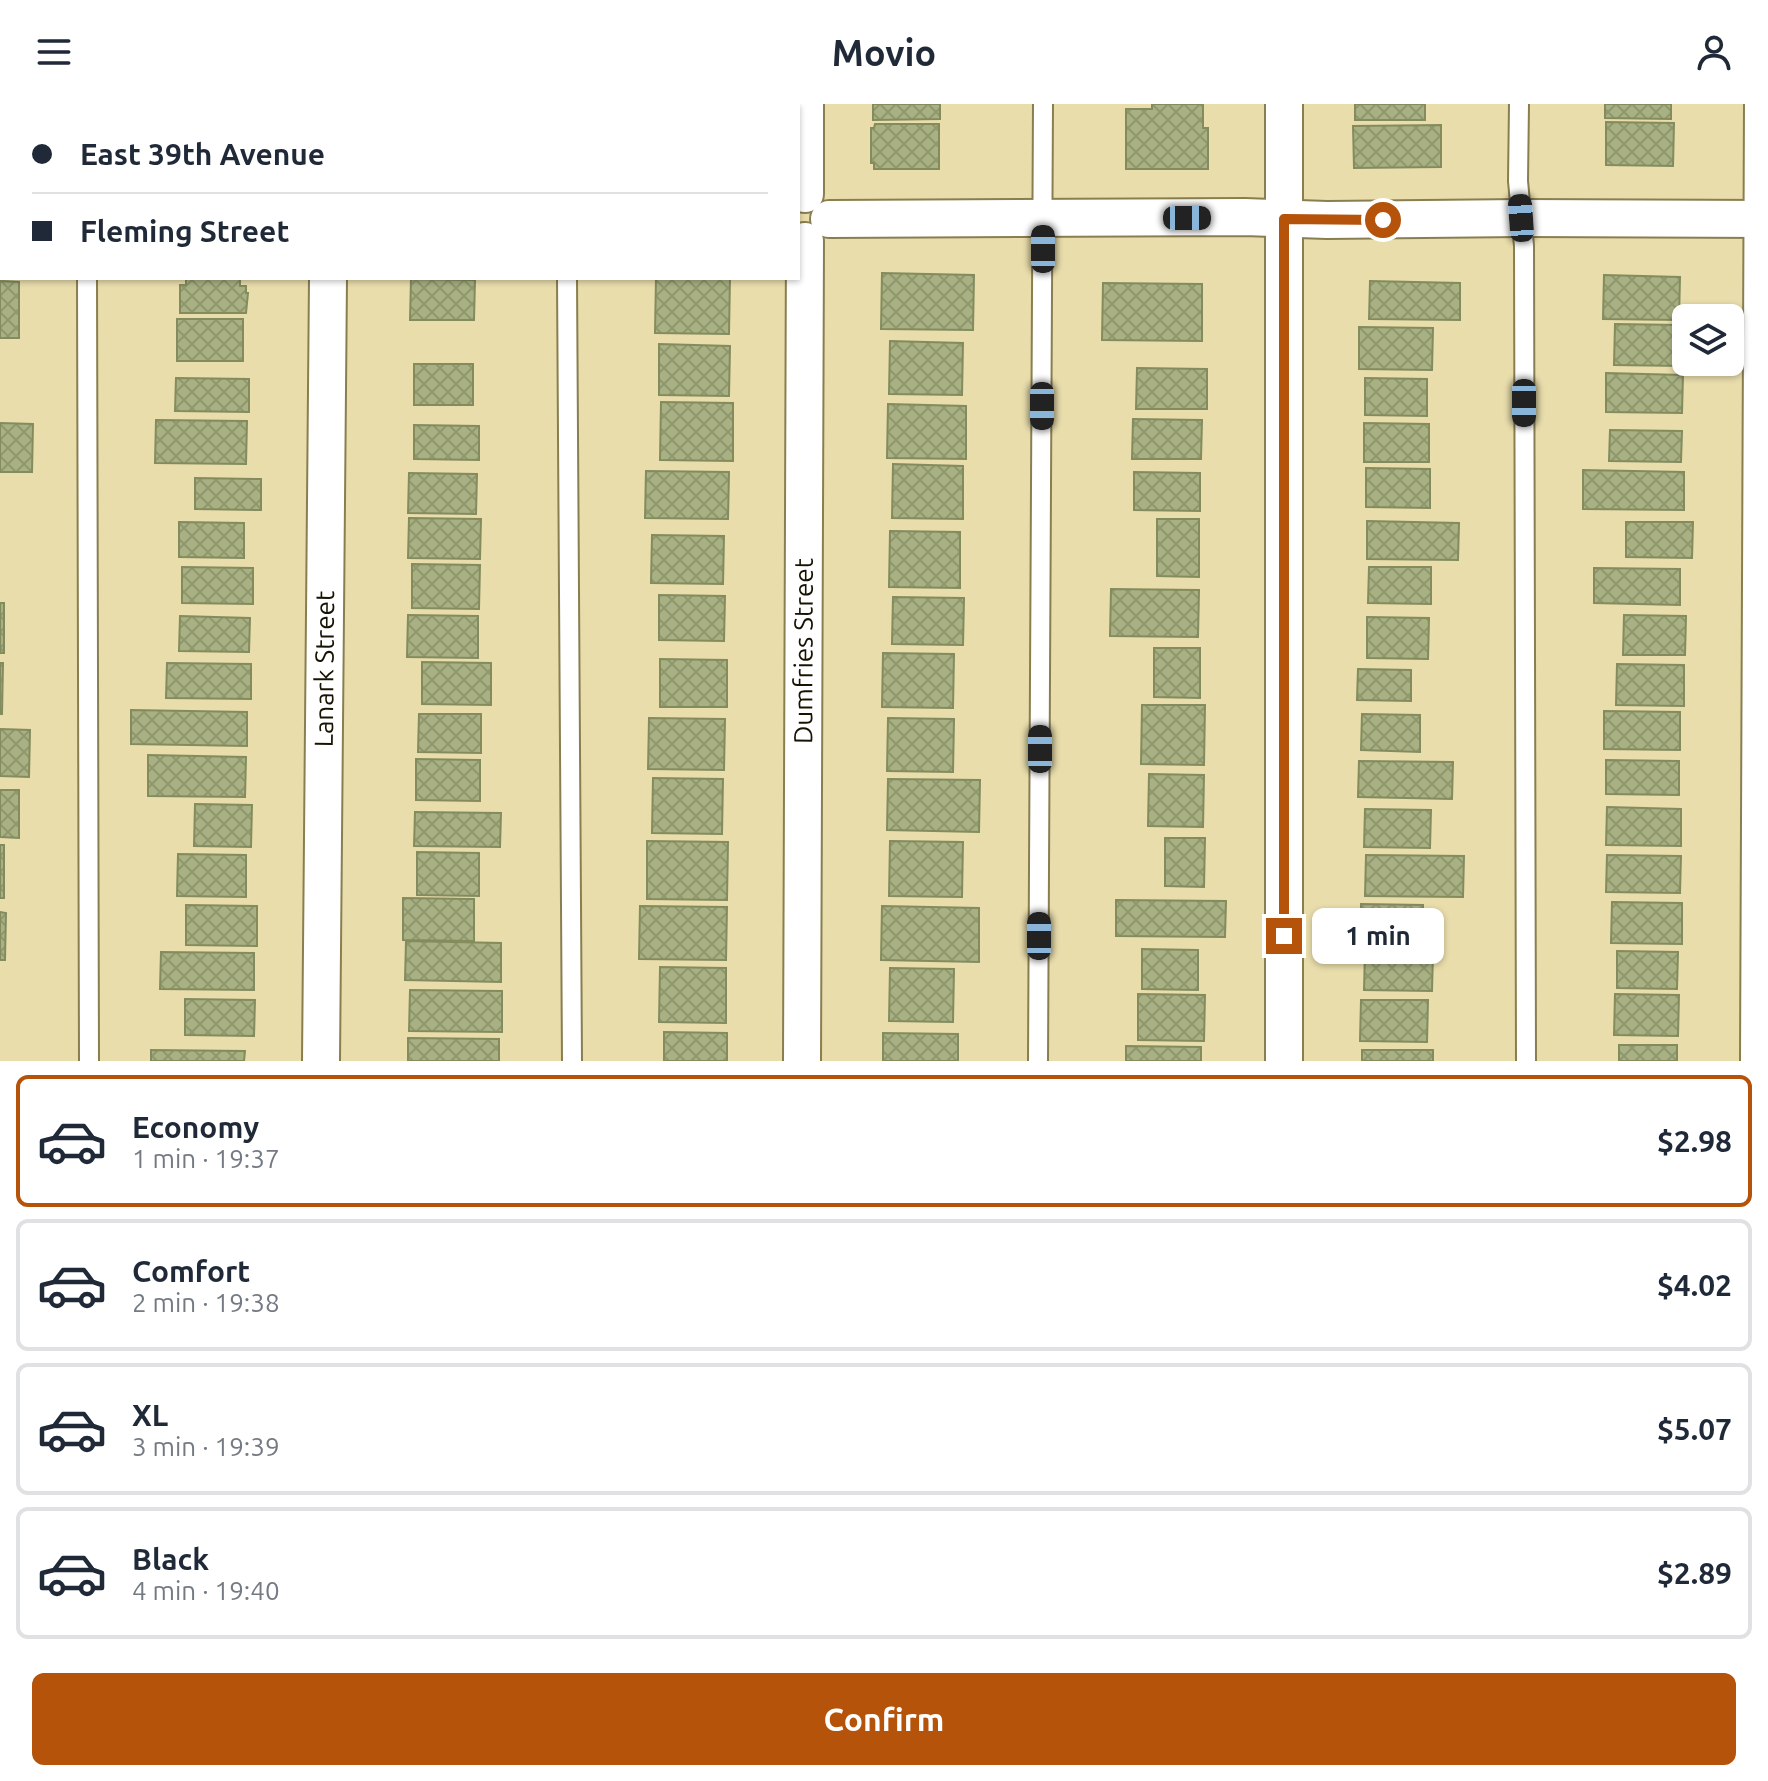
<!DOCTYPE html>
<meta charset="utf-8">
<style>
body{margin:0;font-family:Ubuntu,sans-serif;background:#f6f6f7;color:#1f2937;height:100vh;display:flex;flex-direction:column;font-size:30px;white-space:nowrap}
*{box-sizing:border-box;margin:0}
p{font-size:26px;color:#747a83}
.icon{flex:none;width:44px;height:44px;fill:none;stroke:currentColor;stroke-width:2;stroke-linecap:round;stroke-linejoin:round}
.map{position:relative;height:957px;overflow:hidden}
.panel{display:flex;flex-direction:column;background:#fff;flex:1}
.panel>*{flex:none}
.banner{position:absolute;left:0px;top:0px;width:800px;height:176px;box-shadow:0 2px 6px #0004;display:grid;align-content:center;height:176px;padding:0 32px;background:#fff}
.buttons{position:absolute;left:1672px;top:200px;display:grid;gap:16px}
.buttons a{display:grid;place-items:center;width:72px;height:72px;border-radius:12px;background:#fff;box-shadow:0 2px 6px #0004;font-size:40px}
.end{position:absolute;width:36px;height:36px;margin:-18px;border:10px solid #b45309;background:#fff;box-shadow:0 0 0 4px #fff}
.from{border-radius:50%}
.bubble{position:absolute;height:56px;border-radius:12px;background:#fff;box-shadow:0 2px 6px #0004;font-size:26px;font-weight:700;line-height:56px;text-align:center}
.car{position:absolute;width:24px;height:48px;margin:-24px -12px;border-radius:10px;box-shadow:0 0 6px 2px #0007;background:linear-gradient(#222 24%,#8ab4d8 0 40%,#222 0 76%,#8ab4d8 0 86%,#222 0)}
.banner b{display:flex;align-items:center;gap:28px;height:76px;font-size:30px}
.banner b+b{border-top:2px solid #e0e1e3}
.banner i{width:20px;height:20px;background:#1f2937}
ul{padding:14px 0 0;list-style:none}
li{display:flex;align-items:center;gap:24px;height:132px;margin:0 16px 12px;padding:0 16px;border:4px solid #e0e1e3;border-radius:12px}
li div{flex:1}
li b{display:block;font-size:30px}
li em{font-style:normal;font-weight:700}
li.on{border-color:#b45309}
li>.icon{width:72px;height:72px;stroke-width:1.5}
.cta{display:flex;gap:16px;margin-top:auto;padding:16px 32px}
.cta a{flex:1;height:92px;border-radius:12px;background:#b45309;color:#fff;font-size:32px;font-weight:700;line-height:92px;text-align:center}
header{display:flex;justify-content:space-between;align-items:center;height:104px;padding:0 32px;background:#fff;font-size:36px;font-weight:700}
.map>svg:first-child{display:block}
.building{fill:url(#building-cross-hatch);stroke:#848c5e;stroke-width:2}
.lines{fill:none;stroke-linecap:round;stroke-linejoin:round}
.lane-casing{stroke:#897e50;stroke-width:22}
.street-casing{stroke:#897e50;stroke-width:40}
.lane{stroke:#fff;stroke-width:18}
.street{stroke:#fff;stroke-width:36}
.route{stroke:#b45309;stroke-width:10}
.labels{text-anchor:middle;stroke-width:6;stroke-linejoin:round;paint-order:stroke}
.street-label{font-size:26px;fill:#171202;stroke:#f6ebb9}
</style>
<header><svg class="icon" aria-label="menu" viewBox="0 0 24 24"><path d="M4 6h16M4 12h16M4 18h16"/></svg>Movio<svg class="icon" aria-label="person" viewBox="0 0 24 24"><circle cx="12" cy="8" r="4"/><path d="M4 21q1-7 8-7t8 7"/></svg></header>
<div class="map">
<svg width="1768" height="957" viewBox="0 0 1768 957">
<defs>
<pattern id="building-cross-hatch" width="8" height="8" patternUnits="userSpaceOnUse" patternTransform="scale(2)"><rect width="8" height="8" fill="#a8b182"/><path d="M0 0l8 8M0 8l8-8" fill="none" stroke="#90976f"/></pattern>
</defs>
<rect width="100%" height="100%" fill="#e9ddac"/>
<!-- building -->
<g class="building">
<path d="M 0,0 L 2,0 L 1,58 L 0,58 Z"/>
<rect x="184" y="0" width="70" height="2"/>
<rect x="394" y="0" width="66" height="2"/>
<rect x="658" y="0" width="45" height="2"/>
<path d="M 873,0 L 940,0 L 940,15 L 873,16 Z"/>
<path d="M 1152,0 L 1203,0 L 1203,24 L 1208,24 L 1208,65 L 1126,65 L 1126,5 L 1152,5 Z"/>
<rect x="1355" y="0" width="70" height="16"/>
<path d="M 1605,0 L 1671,0 L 1671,15 L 1605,14 Z"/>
<path d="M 1606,18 L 1674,19 L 1673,62 L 1606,61 Z"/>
<path d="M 875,20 L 939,20 L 939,65 L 874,65 L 874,59 L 871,59 L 871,24 L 874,24 Z"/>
<path d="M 1441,21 L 1441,63 L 1354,64 L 1353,22 Z"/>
<path d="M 882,169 L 974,171 L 973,226 L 881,225 Z"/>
<path d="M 1604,171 L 1680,173 L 1679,216 L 1603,215 Z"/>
<path d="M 186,174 L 240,174 L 240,182 L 246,182 L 246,189 L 248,189 L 246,209 L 180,209 L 180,181 L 186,181 Z"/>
<path d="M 656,174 L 730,174 L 729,230 L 655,229 Z"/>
<path d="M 411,175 L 475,176 L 474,216 L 410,216 Z"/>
<path d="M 0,177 L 19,178 L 19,234 L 0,234 Z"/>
<path d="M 1370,177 L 1460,179 L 1460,216 L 1369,215 Z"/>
<path d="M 1103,179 L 1202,180 L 1202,237 L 1102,236 Z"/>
<rect x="177" y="215" width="66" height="42"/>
<path d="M 1615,220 L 1681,221 L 1681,262 L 1614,261 Z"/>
<path d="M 1359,223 L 1433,224 L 1432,266 L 1359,265 Z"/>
<path d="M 890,237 L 963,239 L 962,291 L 889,290 Z"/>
<path d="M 659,240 L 730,242 L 729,292 L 659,291 Z"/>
<rect x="414" y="260" width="59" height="41"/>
<path d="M 1137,264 L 1207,265 L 1207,305 L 1136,305 Z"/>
<path d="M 1606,269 L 1683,271 L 1682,309 L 1606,308 Z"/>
<path d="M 176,274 L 249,275 L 249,308 L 175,307 Z"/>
<path d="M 1365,274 L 1427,275 L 1427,312 L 1365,311 Z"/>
<path d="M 661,298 L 733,299 L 733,357 L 660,356 Z"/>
<path d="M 888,300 L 966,302 L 966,355 L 887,354 Z"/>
<path d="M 1133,315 L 1202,316 L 1201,355 L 1132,355 Z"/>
<path d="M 156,316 L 247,317 L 246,360 L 155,359 Z"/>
<path d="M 0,319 L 33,320 L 32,368 L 0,368 Z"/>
<path d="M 1364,319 L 1429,320 L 1429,358 L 1364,358 Z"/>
<path d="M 414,321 L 479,322 L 479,356 L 414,355 Z"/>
<path d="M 1610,326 L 1682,327 L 1681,358 L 1609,357 Z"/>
<path d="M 893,360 L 963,362 L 963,415 L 892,414 Z"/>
<path d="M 1366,364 L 1430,365 L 1430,404 L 1366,403 Z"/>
<path d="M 1583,366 L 1684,368 L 1684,406 L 1583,405 Z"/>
<path d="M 646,367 L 729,368 L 728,415 L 645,414 Z"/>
<path d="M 1134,368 L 1200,369 L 1200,407 L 1134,406 Z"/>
<path d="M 409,369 L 477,370 L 476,410 L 408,409 Z"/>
<path d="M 195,374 L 261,375 L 261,406 L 195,405 Z"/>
<path d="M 409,414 L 481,415 L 480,455 L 408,454 Z"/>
<path d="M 1157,415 L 1199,415 L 1199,473 L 1157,472 Z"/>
<path d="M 1367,417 L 1459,419 L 1458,456 L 1367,455 Z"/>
<path d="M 179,418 L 244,419 L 244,454 L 179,453 Z"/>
<path d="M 1626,418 L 1693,418 L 1692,454 L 1626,453 Z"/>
<path d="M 890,427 L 960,428 L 960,484 L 889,483 Z"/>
<path d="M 652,431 L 724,432 L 723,480 L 651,479 Z"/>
<path d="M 412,460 L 480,461 L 479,505 L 412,504 Z"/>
<path d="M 182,463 L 253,464 L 253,500 L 182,499 Z"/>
<path d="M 1369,463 L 1431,463 L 1431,500 L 1368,499 Z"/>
<path d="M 1594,464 L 1680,465 L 1680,501 L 1594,499 Z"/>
<path d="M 1111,485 L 1199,486 L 1198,533 L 1110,532 Z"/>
<path d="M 659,491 L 725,492 L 724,537 L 659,536 Z"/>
<path d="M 893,493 L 964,494 L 963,541 L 892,540 Z"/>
<rect x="0" y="499" width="4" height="50"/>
<path d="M 408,511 L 478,512 L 478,554 L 407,553 Z"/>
<path d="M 1624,511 L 1686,512 L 1685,551 L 1623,551 Z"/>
<path d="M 180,512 L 250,514 L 249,548 L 179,547 Z"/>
<path d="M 1367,513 L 1429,514 L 1428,555 L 1367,554 Z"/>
<path d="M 1154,544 L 1200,544 L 1200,594 L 1154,593 Z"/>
<path d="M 883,549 L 954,550 L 953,604 L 882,603 Z"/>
<path d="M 660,555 L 727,556 L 727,603 L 660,603 Z"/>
<path d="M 422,558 L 491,559 L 491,601 L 422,600 Z"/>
<path d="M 0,559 L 3,559 L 2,610 L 0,610 Z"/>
<path d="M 167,559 L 251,560 L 251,595 L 166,594 Z"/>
<path d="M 1617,560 L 1684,561 L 1684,602 L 1616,601 Z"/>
<path d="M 1358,565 L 1411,566 L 1411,597 L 1357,596 Z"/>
<path d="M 1142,601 L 1205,601 L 1204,661 L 1141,660 Z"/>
<path d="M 131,606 L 247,608 L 247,642 L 131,640 Z"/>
<path d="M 1604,607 L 1680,608 L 1680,646 L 1604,645 Z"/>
<path d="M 419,610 L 481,610 L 481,649 L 418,648 Z"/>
<path d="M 1362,610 L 1420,611 L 1420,648 L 1361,646 Z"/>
<path d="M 649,614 L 725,615 L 724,666 L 648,665 Z"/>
<path d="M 888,614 L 954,615 L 953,668 L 887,667 Z"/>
<path d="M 0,625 L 30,626 L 29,673 L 0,672 Z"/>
<path d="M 148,651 L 246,653 L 245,693 L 148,692 Z"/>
<path d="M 416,655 L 480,656 L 480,697 L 416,696 Z"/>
<path d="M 1606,656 L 1679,657 L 1679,691 L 1606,690 Z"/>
<path d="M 1359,657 L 1453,658 L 1452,695 L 1358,693 Z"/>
<path d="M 1149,670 L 1204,671 L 1203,723 L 1148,722 Z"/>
<path d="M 653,674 L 723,675 L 722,730 L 652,729 Z"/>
<path d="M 888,675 L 980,676 L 979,728 L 887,726 Z"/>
<path d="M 0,686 L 19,686 L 19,734 L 0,733 Z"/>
<path d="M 195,700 L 252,701 L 251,743 L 194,742 Z"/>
<path d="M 1607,703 L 1681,705 L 1681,742 L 1606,741 Z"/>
<path d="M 1365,705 L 1431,706 L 1430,744 L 1364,743 Z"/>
<path d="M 415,708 L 501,709 L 500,743 L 414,742 Z"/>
<path d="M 1165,734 L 1205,734 L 1204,783 L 1165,782 Z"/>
<path d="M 647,737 L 728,738 L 727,796 L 647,795 Z"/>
<path d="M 890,737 L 963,738 L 962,793 L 889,792 Z"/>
<rect x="0" y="741" width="4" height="53"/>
<path d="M 417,748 L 479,749 L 479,792 L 417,791 Z"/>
<path d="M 178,750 L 246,751 L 246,793 L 177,792 Z"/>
<path d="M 1366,751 L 1464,752 L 1463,793 L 1365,792 Z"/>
<path d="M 1607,751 L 1681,752 L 1680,789 L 1606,788 Z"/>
<path d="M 403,794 L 474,795 L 474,837 L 403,836 Z"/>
<path d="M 1116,796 L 1226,797 L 1225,833 L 1116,832 Z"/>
<path d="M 1612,798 L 1682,799 L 1682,840 L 1611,839 Z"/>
<path d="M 1361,800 L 1423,801 L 1423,841 L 1361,840 Z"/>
<path d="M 186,801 L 257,802 L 257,842 L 186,841 Z"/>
<path d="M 640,802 L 727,803 L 726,856 L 639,855 Z"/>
<path d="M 882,802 L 979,804 L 979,858 L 881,856 Z"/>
<path d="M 0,808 L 6,809 L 5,856 L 0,856 Z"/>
<path d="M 406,837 L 501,839 L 501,878 L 405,876 Z"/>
<path d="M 1142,845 L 1198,846 L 1198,886 L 1142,885 Z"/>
<path d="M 1365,847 L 1433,848 L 1432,887 L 1364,886 Z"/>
<path d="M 1617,847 L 1678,848 L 1677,885 L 1617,884 Z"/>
<path d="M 161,848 L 254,849 L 254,886 L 160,885 Z"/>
<path d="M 660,863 L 726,864 L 726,919 L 659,918 Z"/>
<path d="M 890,864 L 954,865 L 953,918 L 889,917 Z"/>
<path d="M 410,886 L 502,887 L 502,928 L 409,927 Z"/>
<path d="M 1138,890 L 1205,891 L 1204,937 L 1138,936 Z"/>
<path d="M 1615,890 L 1679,891 L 1678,932 L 1614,931 Z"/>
<path d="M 185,895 L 255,896 L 254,932 L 185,931 Z"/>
<path d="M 1361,896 L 1428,896 L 1427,938 L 1360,937 Z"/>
<path d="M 664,928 L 727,929 L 727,957 L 664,957 Z"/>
<path d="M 883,929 L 958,930 L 958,957 L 883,957 Z"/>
<path d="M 408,934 L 499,935 L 499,957 L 408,957 Z"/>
<rect x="1619" y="941" width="58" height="16"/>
<path d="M 1126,942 L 1201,943 L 1201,957 L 1126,957 Z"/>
<path d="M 151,946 L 245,947 L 244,957 L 151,957 Z"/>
<rect x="1362" y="946" width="71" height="11"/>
</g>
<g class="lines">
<defs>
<g id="lane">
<path d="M 1519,0 L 1518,77 L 1524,142 L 1526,957"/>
<path d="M 88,2 L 88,0"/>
<path d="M 566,2 L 566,0"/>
<path d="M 87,174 L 89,957"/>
<path d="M 567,174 L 572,957"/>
<path d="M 1038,957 L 1043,0"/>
</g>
<g id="street">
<path d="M 329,0 L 329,2"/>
<path d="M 805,0 L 805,90"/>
<path d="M 829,115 L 1245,113 L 1327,116 L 1521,114 L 1768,115"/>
<path d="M 0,116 L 2,116"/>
<path id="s1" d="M 321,957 L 328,174"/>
<path id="s2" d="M 802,957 L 805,137"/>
<path d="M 1284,957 L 1284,0"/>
<path d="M 1759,957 L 1763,0"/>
</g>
</defs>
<!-- lane casing -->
<use href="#lane" class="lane-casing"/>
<!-- street casing -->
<use href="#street" class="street-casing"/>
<!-- lane -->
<use href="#lane" class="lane"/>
<!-- street -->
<use href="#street" class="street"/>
</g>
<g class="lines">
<!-- route -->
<path class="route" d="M 1284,832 L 1284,115 L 1383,116"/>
</g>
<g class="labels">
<!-- street labels -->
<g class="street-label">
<text dy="9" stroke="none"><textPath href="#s2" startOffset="410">Dumfries Street</textPath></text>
<text dy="9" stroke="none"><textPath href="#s1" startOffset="392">Lanark Street</textPath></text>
</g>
</g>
</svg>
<div class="buttons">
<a><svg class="icon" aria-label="layers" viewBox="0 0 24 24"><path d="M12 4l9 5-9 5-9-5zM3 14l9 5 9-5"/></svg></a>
</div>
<i class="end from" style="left:1383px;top:116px"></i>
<i class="end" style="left:1284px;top:832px"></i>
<div class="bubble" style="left:1312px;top:804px;width:132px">1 min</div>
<i class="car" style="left:1187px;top:114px;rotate:90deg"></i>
<i class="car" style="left:1521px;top:114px;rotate:356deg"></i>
<i class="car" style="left:1043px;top:145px;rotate:0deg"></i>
<i class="car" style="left:1524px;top:299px;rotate:180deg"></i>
<i class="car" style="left:1042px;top:302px;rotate:180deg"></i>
<i class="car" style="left:1040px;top:645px;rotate:0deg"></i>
<i class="car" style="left:1039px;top:832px;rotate:0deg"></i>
<div class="banner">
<b><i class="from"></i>East 39th Avenue</b>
<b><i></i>Fleming Street</b>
</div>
</div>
<section class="panel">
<ul>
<li class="on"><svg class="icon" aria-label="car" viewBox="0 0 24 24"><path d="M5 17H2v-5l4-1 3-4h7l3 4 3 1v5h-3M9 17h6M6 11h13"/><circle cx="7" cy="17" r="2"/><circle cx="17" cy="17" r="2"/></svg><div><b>Economy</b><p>1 min · 19:37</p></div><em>$2.98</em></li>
<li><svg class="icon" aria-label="car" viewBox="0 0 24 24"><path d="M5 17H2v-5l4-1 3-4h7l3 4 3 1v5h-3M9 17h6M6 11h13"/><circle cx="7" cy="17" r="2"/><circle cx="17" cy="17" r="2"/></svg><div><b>Comfort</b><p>2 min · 19:38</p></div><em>$4.02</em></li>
<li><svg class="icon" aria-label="car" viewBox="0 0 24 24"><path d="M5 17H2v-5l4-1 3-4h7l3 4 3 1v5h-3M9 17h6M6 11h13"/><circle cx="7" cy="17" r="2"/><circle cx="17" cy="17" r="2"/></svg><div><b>XL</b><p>3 min · 19:39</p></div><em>$5.07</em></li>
<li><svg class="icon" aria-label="car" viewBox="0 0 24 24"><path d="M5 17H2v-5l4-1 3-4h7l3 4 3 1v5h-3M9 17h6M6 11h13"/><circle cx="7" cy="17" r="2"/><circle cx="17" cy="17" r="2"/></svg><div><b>Black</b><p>4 min · 19:40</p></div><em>$2.89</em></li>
</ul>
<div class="cta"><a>Confirm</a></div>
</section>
